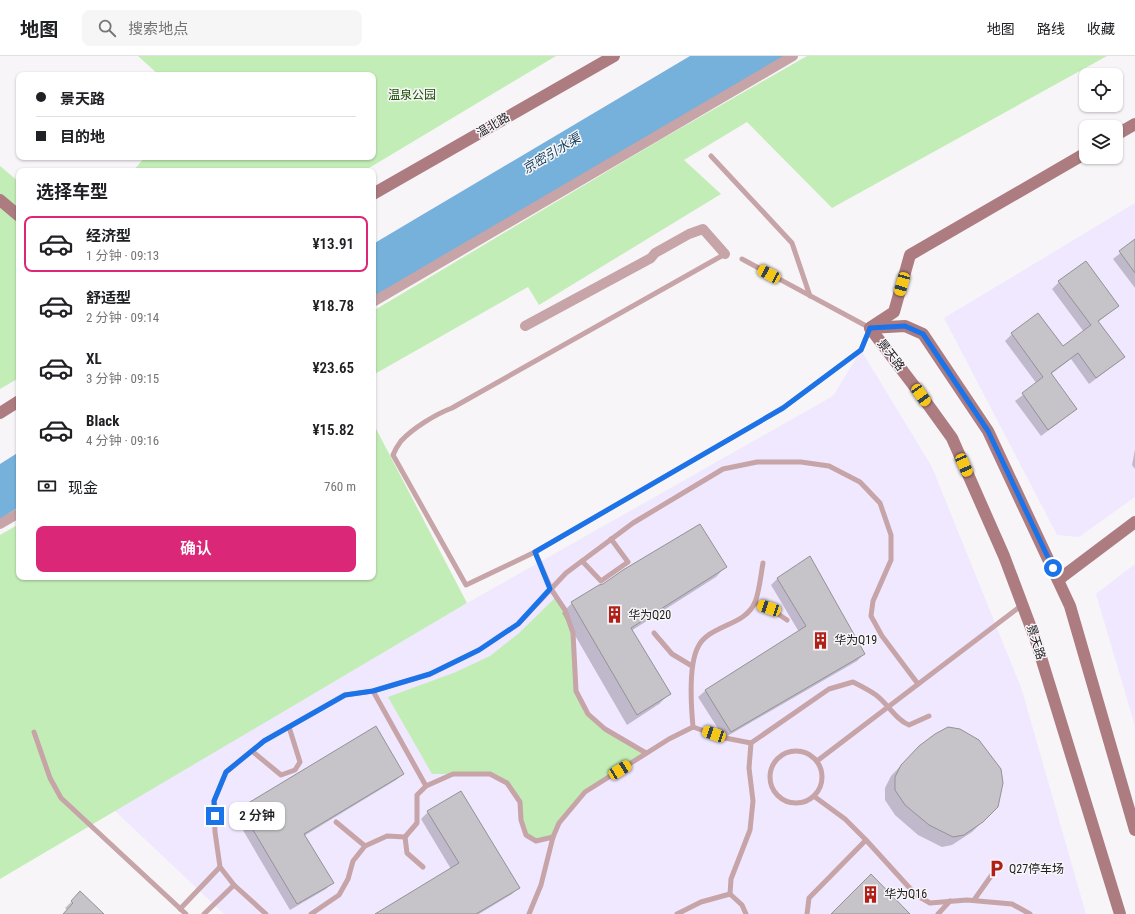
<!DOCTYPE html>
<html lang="zh">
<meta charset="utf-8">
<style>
body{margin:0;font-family:"Roboto Condensed","Noto Sans SC",sans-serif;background:#f6f6f6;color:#202124;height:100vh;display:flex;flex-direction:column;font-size:15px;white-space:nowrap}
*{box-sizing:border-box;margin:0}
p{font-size:13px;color:#757577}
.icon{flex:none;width:22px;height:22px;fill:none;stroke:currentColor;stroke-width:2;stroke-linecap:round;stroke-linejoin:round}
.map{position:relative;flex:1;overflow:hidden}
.details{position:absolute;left:16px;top:112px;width:360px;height:412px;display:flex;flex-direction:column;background:#fff;border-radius:8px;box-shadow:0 1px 3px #0004}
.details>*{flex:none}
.top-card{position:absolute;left:16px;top:16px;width:360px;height:88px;border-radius:8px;box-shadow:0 1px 3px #0004;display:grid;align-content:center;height:88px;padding:0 20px;background:#fff}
.controls{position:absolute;left:1079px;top:12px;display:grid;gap:8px}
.controls a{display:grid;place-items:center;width:44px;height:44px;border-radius:8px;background:#fff;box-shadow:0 1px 3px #0004;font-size:20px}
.end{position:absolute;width:18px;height:18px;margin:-9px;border:5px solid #1a73e8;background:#fff;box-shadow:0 0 0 2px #fff}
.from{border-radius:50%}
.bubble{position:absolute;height:28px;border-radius:8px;background:#fff;box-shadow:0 1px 3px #0004;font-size:13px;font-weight:600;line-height:28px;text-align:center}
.car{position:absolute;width:12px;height:24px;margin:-12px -6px;border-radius:5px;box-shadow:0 0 3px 1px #0007;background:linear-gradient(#f5c518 24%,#345 0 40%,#f5c518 0 76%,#345 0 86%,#f5c518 0)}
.top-card b{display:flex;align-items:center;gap:14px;height:38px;font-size:15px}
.top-card b+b{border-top:1px solid #e0e0e0}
.top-card i{width:10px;height:10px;background:#202124}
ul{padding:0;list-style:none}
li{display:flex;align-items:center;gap:12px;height:56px;margin:0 8px 6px;padding:0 12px;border:2px solid transparent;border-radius:8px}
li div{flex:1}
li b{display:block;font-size:15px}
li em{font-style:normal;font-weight:600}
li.selected{border-color:#db2777}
li>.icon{width:36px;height:36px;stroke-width:1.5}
h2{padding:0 20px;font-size:18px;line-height:48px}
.pay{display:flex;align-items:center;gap:10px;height:44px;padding:0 20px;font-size:15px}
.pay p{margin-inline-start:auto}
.primary-button{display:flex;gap:8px;margin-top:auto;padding:8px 20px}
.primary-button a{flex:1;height:46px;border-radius:8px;background:#db2777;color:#fff;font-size:16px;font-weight:600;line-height:46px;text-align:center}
header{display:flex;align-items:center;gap:24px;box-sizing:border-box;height:56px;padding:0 20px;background:#fff;border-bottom:1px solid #e0e0e0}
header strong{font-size:19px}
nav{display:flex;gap:22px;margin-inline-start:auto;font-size:14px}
.search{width:280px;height:36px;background:#f6f6f6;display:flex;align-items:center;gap:10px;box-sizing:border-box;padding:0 14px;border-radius:8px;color:#757577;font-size:15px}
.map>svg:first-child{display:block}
.commercial{fill:#efe8fe}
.green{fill:#c3edb7}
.water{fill:#75b1db}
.shadow{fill:#0003}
.building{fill:#c6c4c8;stroke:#949296}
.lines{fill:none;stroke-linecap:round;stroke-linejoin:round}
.lane{stroke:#c6a4a7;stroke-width:5}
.street{stroke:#c6a4a7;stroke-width:10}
.secondary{stroke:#ac7c80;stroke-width:12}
.route{stroke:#1a73e8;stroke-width:5}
.labels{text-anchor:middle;stroke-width:3;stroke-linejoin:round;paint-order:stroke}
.park-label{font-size:12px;fill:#1a5003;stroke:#f8f5f9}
.street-label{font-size:12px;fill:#222122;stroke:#f8f5f9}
.poi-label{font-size:12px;fill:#222122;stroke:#f8f5f9;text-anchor:start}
.water-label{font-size:13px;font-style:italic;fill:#103f5c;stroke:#f8f5f9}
</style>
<header>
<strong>地图</strong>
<div class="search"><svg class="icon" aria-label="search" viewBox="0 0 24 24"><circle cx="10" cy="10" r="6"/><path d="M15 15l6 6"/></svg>搜索地点</div>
<nav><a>地图</a><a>路线</a><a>收藏</a></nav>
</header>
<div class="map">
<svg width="1135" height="858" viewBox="0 0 1135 858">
<rect width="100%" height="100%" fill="#f8f5f9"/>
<!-- commercial -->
<g class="commercial">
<path d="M 1135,147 L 1135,441 L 1079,481 L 1057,479 L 944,262 Z"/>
<path d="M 861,294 L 932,411 L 1022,634 L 1086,858 L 224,858 L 114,754 L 455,554 L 833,340 Z"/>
<path d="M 1135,508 L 1135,670 L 1096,538 Z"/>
</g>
<!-- green -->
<g class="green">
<path d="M 138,0 L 556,0 L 364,115 L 133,115 L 145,101 L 373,101 L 373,19 L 159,19 Z"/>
<path d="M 807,0 L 1107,0 L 832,152 L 747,66 L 684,104 L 721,138 L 539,249 L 528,231 L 373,319 L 373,255 L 660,84 Z"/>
<path d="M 0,110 L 19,126 L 19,322 L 0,333 Z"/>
<path d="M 373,367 L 467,547 L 0,823 L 0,479 L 19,468 L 19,521 L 373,521 Z"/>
<path d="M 556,541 L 565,554 L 573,577 L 576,635 L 588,658 L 605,673 L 646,697 L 585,736 L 559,767 L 553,781 L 536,785 L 526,779 L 520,746 L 507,727 L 490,718 L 432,718 L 388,641 L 456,616 L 490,600 L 518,578 Z"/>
</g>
<!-- water -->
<g class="water">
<path d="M 690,0 L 788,0 L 373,242 L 373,188 Z"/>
<path d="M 19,396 L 19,451 L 0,463 L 0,408 Z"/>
</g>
<!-- shadow -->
<g class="shadow">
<path d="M 1135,185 L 1135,232 L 1113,203 Z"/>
<path d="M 1059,226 L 1118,250 L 1098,266 L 1124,301 L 1117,307 L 1089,328 L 1071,303 L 1051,318 L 1076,353 L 1069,359 L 1041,380 L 1015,345 L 1037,328 L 1005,285 L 1012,278 L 1038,258 L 1063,292 L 1084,276 L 1052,233 Z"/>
<path d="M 1135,393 L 1135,413 L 1132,409 Z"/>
<path d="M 726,510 L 716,521 L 631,575 L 669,638 L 659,648 L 627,669 L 562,557 L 572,547 L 604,529 Z"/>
<path d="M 778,522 L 864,598 L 857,605 L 724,682 L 698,641 L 705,635 L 799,576 L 771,529 Z"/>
<path d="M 909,701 L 998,750 L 972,776 L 952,789 L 942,791 L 918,779 L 895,759 L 885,744 L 885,732 L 891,720 Z"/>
<path d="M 403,718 L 396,724 L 304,780 L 332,827 L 326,833 L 290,854 L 234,759 L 240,752 Z"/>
<path d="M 428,756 L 518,832 L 512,838 L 479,858 L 376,858 L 451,813 L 421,763 Z"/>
<path d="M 80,837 L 103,858 L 64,858 L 67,854 L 65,852 Z"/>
</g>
<!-- building -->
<g class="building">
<path d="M 1135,183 L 1135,217 L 1119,195 Z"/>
<path d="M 1086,205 L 1119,250 L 1098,265 L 1125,301 L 1096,322 L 1078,297 L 1051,317 L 1077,353 L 1048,374 L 1022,337 L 1043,321 L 1011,277 L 1038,257 L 1063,290 L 1091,269 L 1058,225 Z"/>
<path d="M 700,468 L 727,511 L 631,572 L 671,638 L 637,659 L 571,546 L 599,529 L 603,528 L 623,514 Z"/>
<path d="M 810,500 L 865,598 L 731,676 L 705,634 L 806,570 L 777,522 Z"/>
<path d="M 376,670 L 404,718 L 304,778 L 334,827 L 297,848 L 240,752 Z"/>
<path d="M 948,671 L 960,673 L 979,684 L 1001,713 L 1003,727 L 998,751 L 983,766 L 964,779 L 953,781 L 929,769 L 905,749 L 895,734 L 895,721 L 901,709 L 919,690 L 935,678 Z"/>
<path d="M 461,735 L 520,832 L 476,858 L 375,858 L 459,807 L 427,755 Z"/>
<path d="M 871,818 L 910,858 L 831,858 Z"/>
<path d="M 80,835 L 104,858 L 63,858 L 73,847 L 71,845 Z"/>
</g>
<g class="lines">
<!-- lane -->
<g class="lane">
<path d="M 711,100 L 792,187 L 810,240"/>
<path d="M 725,198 L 452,352 C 436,358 413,372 401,385 C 398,389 395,394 393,399 L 466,529 L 535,496 L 783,352 L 861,294 L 870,272 L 742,203"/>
<path d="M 535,496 L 551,533 L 565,554 L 573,577 L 576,635 L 588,658 L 605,673 L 646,697"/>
<path d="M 582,505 L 601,525 L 628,506 L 611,483"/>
<path d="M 755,547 L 769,552 L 787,564"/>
<path d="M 654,577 L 672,598 L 692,610"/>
<path d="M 373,635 L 426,730"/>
<path d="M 693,671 L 725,682 L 751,687 L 829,633 L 853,626 C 861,630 869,634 876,639 C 888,648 896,664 909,669 L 929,660"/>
<path d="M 34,676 L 50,722 L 61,742 L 186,858"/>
<circle cx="796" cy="721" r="26"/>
<path d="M 252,695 L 281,719 L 295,714 L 300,706 L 289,671"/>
<path d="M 817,705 L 1022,549"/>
<path d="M 815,741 L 845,763 L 866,784 L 916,839 L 930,847 L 967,844 L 1012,848 L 1030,858"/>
<path d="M 336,766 L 365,790"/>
<path d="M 405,781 L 407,797 L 423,811"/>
<path d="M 234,829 L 220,811 L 215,776 L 214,745 L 226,716 L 264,685 L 345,639 L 373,635 L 430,618 L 479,594 L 518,568 L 566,517 L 633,467 L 723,413 L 757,406 L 801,406 L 829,410 L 860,426 L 880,447 L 891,479 L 891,504 L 873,545 L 871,560 L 882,580 L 918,628"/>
<path d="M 730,838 L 742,849 L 746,858"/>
<path d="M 974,844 L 996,813"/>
<path d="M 180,853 L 220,811"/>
<path d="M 204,858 L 234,829 L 266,858"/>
<path d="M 311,858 L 339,839 L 348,823 L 353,805 L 365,790 L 387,780 L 405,781 L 417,767 L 417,739 L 426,730 L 453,718 L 490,718 L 507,727 L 520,746 L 521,764 L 526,779 L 536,785 L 553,781"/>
<path d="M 529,858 L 541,829 L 553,781 L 559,767 L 585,736 L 669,683 L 693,671 C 691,649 688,610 698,591 C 708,569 746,570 755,546 C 759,537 761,518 763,507"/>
<path d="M 677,858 L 701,846 L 730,838 L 731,823 L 750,774 L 753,745 L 749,712 L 751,687"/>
<path d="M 807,858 L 809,842 L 866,784"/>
<path d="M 938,858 L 950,845"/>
</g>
<!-- street -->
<g class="street">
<path d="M 373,246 L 793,0"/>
<path d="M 525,270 L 651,202 L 655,197 L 689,178 L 703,173 L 725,198"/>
<path d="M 0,468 L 19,457"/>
</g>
<!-- secondary -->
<g class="secondary">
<path d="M 1116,79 L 1135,68"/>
<path d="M 373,138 L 614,0"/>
<path d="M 0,144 L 19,160"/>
<path d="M 871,271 L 894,256 L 910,199 L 1086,97"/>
<path d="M 870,272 L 921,339 L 952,382 L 1004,500 L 1036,585 L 1120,858"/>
<path d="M 870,272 L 905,270 L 923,278 L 988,375 L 1070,550 L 1135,774"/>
<path d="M 0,357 L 19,345"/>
<path d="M 1058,524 L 1135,466"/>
</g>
</g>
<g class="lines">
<!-- route -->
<path class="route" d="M 215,760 L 214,745 L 226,716 L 264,685 L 345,639 L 373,635 L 430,618 L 479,594 L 518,568 L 550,533 L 535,496 L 783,352 L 861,294 L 870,272 L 905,270 L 923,278 L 988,375 L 1053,512"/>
</g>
<!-- icons -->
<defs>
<symbol id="building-bare" viewBox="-9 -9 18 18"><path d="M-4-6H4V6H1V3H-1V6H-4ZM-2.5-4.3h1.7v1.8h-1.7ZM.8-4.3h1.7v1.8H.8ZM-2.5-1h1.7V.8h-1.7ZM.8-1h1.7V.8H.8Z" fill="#b02017" stroke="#f8f5f9" stroke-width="2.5" paint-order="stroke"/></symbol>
<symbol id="parking-bare" viewBox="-9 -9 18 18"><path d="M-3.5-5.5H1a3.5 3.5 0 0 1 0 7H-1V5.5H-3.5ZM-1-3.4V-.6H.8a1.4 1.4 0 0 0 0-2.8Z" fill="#b02017" stroke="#f8f5f9" stroke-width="2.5" paint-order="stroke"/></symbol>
</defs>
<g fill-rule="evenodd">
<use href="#building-bare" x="602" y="546" width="25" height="25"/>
<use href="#building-bare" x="808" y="572" width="25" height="25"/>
<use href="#parking-bare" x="984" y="800" width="25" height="25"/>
<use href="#building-bare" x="858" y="826" width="25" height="25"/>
</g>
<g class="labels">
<!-- park labels -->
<g class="park-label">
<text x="412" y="43">温泉公园</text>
</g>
<!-- street labels -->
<g class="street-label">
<text transform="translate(493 69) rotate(-30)" y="4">温北路</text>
<text transform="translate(891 299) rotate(52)" y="4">景天路</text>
<text transform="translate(1036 586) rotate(72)" y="4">景天路</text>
</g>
<!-- poi labels -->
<g class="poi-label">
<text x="628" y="563">华为Q20</text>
<text x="834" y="588">华为Q19</text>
<text x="1009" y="817">Q27停车场</text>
<text x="884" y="842">华为Q16</text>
</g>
<!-- water labels -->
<g class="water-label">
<text transform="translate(551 97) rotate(-31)" y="5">京密引水渠</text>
</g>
</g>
</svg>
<div class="controls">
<a><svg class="icon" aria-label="locate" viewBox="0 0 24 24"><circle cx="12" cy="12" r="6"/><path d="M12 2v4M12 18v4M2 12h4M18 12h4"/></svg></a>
<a><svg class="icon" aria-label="layers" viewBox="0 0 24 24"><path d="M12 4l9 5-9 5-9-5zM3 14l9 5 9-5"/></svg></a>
</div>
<i class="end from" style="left:1053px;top:512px"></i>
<i class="end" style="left:215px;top:760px"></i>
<div class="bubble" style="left:229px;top:746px;width:56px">2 分钟</div>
<i class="car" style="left:769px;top:218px;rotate:298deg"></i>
<i class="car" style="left:902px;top:228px;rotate:196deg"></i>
<i class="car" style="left:921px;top:339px;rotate:145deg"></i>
<i class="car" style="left:964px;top:409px;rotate:156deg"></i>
<i class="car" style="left:769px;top:552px;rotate:289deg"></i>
<i class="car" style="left:714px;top:678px;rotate:289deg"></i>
<i class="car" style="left:620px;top:714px;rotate:58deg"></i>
<div class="top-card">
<b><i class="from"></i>景天路</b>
<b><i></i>目的地</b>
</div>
<section class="details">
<h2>选择车型</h2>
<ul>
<li class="selected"><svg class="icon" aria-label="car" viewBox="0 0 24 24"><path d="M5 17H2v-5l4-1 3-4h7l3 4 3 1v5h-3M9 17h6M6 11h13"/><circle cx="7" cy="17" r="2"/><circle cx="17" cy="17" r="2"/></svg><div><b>经济型</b><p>1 分钟 · 09:13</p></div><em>¥13.91</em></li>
<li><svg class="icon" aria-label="car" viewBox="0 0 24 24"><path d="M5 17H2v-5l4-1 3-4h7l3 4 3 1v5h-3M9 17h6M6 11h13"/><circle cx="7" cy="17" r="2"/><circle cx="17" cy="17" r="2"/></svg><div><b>舒适型</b><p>2 分钟 · 09:14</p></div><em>¥18.78</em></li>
<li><svg class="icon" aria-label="car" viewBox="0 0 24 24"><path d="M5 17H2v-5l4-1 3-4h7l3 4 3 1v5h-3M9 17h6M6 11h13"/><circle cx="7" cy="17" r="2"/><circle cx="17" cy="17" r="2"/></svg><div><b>XL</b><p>3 分钟 · 09:15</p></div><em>¥23.65</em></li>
<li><svg class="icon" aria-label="car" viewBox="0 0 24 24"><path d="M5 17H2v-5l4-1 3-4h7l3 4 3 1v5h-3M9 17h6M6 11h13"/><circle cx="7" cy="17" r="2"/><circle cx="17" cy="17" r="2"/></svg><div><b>Black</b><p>4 分钟 · 09:16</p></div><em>¥15.82</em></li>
</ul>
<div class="pay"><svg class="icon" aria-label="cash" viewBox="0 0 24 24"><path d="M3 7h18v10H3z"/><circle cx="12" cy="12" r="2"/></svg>现金<p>760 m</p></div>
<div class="primary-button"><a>确认</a></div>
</section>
</div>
